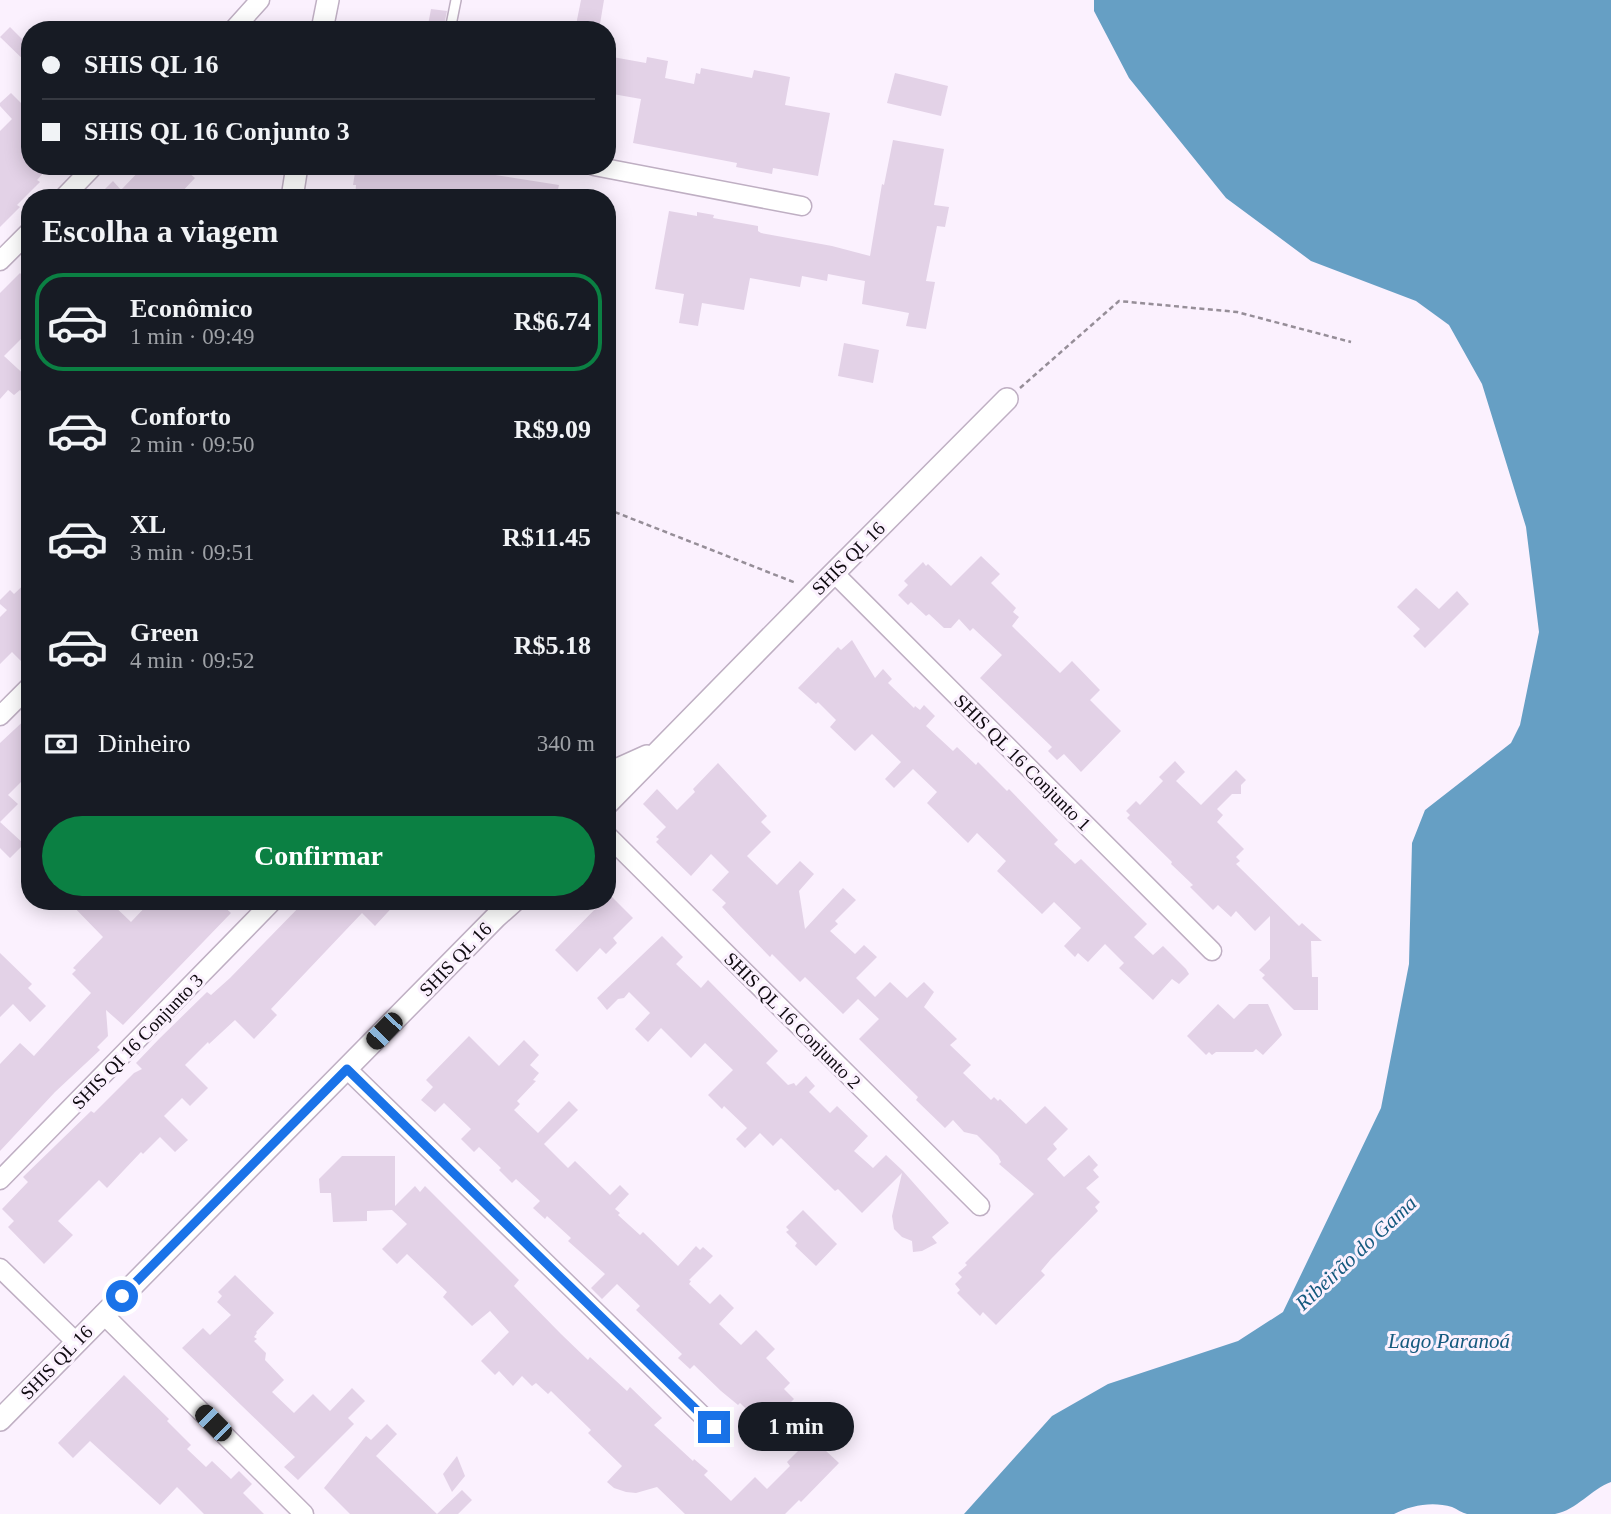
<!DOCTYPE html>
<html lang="pt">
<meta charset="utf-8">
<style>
body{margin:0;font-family:Georgia,serif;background:#20242c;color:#f1f3f6;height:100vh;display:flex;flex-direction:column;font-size:26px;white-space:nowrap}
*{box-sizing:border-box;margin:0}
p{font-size:23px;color:#9ea1a6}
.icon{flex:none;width:38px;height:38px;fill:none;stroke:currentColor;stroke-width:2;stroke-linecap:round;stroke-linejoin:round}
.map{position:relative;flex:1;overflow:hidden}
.sheet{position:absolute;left:21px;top:189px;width:595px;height:721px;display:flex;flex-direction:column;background:#171b24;border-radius:28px;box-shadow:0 4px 18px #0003}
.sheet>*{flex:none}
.guide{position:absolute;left:21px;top:21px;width:595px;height:154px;border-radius:28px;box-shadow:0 4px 18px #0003;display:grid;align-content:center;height:154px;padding:0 21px;background:#171b24}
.end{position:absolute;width:32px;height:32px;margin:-16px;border:9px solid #1a73e8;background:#fff;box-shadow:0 0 0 4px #fff}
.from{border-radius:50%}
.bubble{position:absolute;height:49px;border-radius:24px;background:#171b24;box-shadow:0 4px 18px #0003;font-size:23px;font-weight:700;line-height:49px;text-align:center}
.car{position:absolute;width:21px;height:42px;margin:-21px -10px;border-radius:9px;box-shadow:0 0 5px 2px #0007;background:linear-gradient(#222 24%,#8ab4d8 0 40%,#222 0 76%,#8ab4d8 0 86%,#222 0)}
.guide b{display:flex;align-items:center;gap:24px;height:66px;font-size:26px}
.guide b+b{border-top:2px solid #363941}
.guide i{width:18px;height:18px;background:#f1f3f6}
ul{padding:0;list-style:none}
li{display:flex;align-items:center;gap:21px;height:98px;margin:0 14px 10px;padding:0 7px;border:4px solid transparent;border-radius:28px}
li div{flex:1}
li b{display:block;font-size:26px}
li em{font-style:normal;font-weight:700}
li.active{border-color:#0b8043}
li>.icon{width:63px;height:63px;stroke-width:1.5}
h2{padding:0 21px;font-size:32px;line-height:84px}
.pay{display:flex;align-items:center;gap:18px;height:77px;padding:0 21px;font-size:26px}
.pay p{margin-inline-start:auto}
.action{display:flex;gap:14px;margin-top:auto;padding:14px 21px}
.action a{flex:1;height:80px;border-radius:42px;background:#0b8043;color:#fff;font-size:28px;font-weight:700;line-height:80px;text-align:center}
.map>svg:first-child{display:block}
.water{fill:#669fc4}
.building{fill:#e3d2e7}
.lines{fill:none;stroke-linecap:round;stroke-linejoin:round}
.service-casing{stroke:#bfafc3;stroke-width:12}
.minor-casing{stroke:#bfafc3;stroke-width:21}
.tertiary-casing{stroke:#bfafc3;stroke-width:24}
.path{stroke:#968e98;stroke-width:2.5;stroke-dasharray:5 3.5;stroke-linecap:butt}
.service{stroke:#fff;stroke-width:9}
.minor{stroke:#fff;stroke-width:18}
.tertiary{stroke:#fff;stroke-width:21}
.route{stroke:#1a73e8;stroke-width:9}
.labels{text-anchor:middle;stroke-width:6;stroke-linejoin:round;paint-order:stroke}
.street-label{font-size:19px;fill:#0f0a10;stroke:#fbf1fe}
.water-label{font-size:21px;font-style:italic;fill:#14597e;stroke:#fbf1fe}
</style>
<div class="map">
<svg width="1611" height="1514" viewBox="0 0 1611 1514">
<rect width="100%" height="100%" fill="#fbf1fe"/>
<!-- water -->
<path class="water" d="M 1094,0 L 1611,0 L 1611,1482 C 1591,1489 1577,1510 1555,1514 C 1543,1514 1478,1514 1467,1514 C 1462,1513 1457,1509 1452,1507 C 1433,1501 1411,1505 1394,1514 L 964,1514 L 1052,1416 L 1108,1384 L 1238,1341 L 1283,1312 L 1381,1108 L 1409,964 L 1412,843 L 1425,810 L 1511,743 L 1520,725 L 1539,632 L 1526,527 L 1482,384 L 1449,325 L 1416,301 L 1311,261 L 1226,198 L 1129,78 L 1094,11 Z"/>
<!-- building -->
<g class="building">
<path d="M 581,0 L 604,0 L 599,30 L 575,30 Z"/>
<path d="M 431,9 L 447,11 L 443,30 L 427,30 Z"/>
<path d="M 10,27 L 23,40 L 30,33 L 30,66 L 0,37 Z"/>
<path d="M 607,56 L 646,63 L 647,57 L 668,61 L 665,78 L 694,84 L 696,73 L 700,74 L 701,68 L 752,78 L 754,70 L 790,77 L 785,105 L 830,113 L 818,176 L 773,168 L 772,174 L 736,167 L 737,163 L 633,143 L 641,99 L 607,93 Z"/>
<path d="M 895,73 L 948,86 L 941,116 L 887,103 Z"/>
<path d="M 11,93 L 30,112 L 30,166 L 50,166 L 37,180 L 40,182 L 17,205 L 20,207 L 0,227 L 0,131 L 12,119 L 0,106 L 0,103 Z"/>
<path d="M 893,140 L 944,149 L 934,205 L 949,207 L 945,227 L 937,226 L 926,281 L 935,282 L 926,329 L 906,326 L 909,313 L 862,304 L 865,281 L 828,274 L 827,281 L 802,276 L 800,287 L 750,278 L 744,310 L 702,303 L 698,326 L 679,323 L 684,294 L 655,289 L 669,211 L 697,216 L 697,212 L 714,215 L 713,218 L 758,226 L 758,231 L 761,233 L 832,246 L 870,256 L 882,184 L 884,185 Z"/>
<path d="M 144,166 L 196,166 L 189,173 L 195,178 L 176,198 L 96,198 L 113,181 L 121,190 Z"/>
<path d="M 356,166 L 464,166 L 463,170 L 559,185 L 556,198 L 355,198 L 356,185 L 353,185 Z"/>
<path d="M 30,268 L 30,343 L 23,337 L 4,356 L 30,380 L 30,400 L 20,390 L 14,395 L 8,390 L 0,399 L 0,293 L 20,273 L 23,276 Z"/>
<path d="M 844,343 L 879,350 L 873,383 L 838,376 Z"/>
<path d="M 981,556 L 1000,574 L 991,583 L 1016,608 L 1013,612 L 1019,617 L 1012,626 L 1060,673 L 1072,661 L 1100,690 L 1090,700 L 1121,731 L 1081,772 L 1064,754 L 1057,760 L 1048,751 L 1052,747 L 980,678 L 1002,655 L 973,628 L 970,631 L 959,619 L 951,628 L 944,628 L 929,614 L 926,616 L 911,602 L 908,605 L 898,595 L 908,585 L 904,581 L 923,562 L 926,566 L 928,564 L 951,586 Z"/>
<path d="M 30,579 L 30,653 L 21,661 L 12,652 L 0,664 L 0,617 L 7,610 L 0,604 L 0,600 L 10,590 L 14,594 Z"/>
<path d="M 1416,588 L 1439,609 L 1457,591 L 1469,604 L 1425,648 L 1413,636 L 1420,629 L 1397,607 Z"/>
<path d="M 852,640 L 875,678 L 883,669 L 892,679 L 888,683 L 914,708 L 915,706 L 920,710 L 924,705 L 935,716 L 926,726 L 953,751 L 957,747 L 976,765 L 978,762 L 1007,791 L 1009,789 L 1058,840 L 1054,844 L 1075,864 L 1081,859 L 1147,924 L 1134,937 L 1153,955 L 1163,946 L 1186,969 L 1189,974 L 1179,984 L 1172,979 L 1153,1000 L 1119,968 L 1124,963 L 1105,944 L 1088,962 L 1078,953 L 1075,957 L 1064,946 L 1081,928 L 1054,902 L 1042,914 L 997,871 L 1006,861 L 977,833 L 968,843 L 927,803 L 937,792 L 913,769 L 894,788 L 885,779 L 901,762 L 872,734 L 855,751 L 830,727 L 836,720 L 818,702 L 816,704 L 798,688 L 838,647 L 841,650 Z"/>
<path d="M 30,715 L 30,773 L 8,795 L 18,804 L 0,822 L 24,844 L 10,858 L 0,848 L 0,743 Z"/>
<path d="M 1175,761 L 1185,772 L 1176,781 L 1201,805 L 1236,770 L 1246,780 L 1241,785 L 1241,794 L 1232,794 L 1217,809 L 1223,815 L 1217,822 L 1244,849 L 1236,857 L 1240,861 L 1236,864 L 1299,926 L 1302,923 L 1322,941 L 1311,941 L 1312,977 L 1318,977 L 1318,1010 L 1294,1010 L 1262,978 L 1265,975 L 1259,970 L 1270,959 L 1270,916 L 1255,931 L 1236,911 L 1231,917 L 1218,905 L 1213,910 L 1190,887 L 1193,885 L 1171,864 L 1172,862 L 1127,818 L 1130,815 L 1126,811 L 1136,801 L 1140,805 L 1163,781 L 1159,777 Z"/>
<path d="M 718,763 L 767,816 L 761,822 L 771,832 L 747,856 L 777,885 L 800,861 L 814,874 L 799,891 L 805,929 L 843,888 L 856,900 L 835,921 L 838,924 L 830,931 L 855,954 L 864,945 L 877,957 L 856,978 L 875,997 L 890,982 L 907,998 L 924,982 L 934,992 L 924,1007 L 957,1039 L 950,1045 L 971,1065 L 963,1073 L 991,1100 L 994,1097 L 998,1101 L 1000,1099 L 1026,1124 L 1045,1106 L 1068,1129 L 1053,1144 L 1057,1149 L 1047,1159 L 1064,1177 L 1089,1155 L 1098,1165 L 1093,1170 L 1099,1177 L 1086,1188 L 1100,1202 L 1095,1207 L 1098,1211 L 1051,1259 L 1041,1271 L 1045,1275 L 996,1325 L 983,1312 L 980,1316 L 957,1293 L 960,1290 L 955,1284 L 962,1277 L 958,1273 L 967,1265 L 965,1263 L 1034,1194 L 999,1164 L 1001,1162 L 998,1156 L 977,1135 L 964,1132 L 953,1120 L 945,1128 L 916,1100 L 918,1097 L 859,1039 L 879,1019 L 858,999 L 843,1014 L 805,977 L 800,982 L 772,954 L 770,957 L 738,924 L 722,907 L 726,903 L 712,890 L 729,872 L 711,854 L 691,876 L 656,842 L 659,839 L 656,837 L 666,827 L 643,804 L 657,789 L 677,810 L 695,792 L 693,789 Z"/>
<path d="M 610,895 L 633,918 L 613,938 L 617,943 L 606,954 L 600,948 L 577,972 L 555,950 L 603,901 L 607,901 Z"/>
<path d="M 68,901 L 109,901 L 131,922 L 151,901 L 218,901 L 231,913 L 123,1025 L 106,1010 L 108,1036 L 97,1047 L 100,1050 L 55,1092 L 0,1151 L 0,1064 L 20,1043 L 34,1056 L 91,993 L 72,974 L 76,970 L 73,968 L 103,937 Z"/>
<path d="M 305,901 L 398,901 L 375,926 L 362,913 L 271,1009 L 277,1015 L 254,1039 L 235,1020 L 209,1044 L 208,1042 L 185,1065 L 208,1088 L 190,1106 L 182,1098 L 164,1116 L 188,1140 L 175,1152 L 160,1137 L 143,1154 L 141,1152 L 107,1188 L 99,1180 L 58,1221 L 73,1235 L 44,1264 L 8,1227 L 14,1221 L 2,1209 L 28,1182 L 23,1177 L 91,1111 L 94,1113 L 134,1073 L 142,1069 L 136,1063 L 159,1039 L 207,992 L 211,995 L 230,978 Z"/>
<path d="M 662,936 L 683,957 L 676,964 L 701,988 L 708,980 L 778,1051 L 766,1063 L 788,1085 L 794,1083 L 796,1086 L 806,1076 L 815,1086 L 809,1092 L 830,1113 L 837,1106 L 868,1136 L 854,1151 L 873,1168 L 886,1155 L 903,1171 L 949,1223 L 932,1237 L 937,1243 L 922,1251 L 913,1252 L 912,1241 L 902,1237 L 894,1229 L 892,1216 L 902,1173 L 862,1213 L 838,1189 L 835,1191 L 781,1138 L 773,1146 L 760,1133 L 745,1148 L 736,1139 L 747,1128 L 724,1106 L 722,1109 L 708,1095 L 733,1070 L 705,1043 L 691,1058 L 661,1028 L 648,1042 L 635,1029 L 650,1013 L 629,992 L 624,998 L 618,999 L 607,1010 L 597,998 Z"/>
<path d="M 0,953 L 32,984 L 28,988 L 46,1006 L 30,1022 L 13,1004 L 0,1017 Z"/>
<path d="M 1218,1004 L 1234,1019 L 1249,1004 L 1268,1004 L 1282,1035 L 1263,1055 L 1256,1049 L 1253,1052 L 1216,1052 L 1212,1055 L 1209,1052 L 1206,1055 L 1187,1036 Z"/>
<path d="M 469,1036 L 499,1066 L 524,1040 L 539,1055 L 530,1065 L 539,1073 L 533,1080 L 536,1081 L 517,1101 L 520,1104 L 514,1110 L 538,1133 L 569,1101 L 578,1110 L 544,1144 L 568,1168 L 575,1161 L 610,1195 L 620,1185 L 629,1194 L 615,1209 L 620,1213 L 618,1215 L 640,1235 L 643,1232 L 678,1266 L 696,1246 L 700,1250 L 703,1247 L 713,1256 L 689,1280 L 691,1281 L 689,1284 L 710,1304 L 720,1294 L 734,1308 L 719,1324 L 741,1345 L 756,1330 L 775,1349 L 766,1358 L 790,1383 L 784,1389 L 794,1399 L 791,1402 L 811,1422 L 814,1419 L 835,1440 L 825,1450 L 839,1463 L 801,1502 L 799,1500 L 785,1514 L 685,1514 L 657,1487 L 636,1493 L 626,1492 L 614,1488 L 607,1482 L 622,1466 L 588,1433 L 591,1430 L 551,1391 L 548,1394 L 536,1383 L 532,1386 L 522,1376 L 513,1386 L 499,1371 L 495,1375 L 481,1361 L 509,1332 L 490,1311 L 472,1326 L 443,1297 L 447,1292 L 407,1254 L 397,1264 L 382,1249 L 407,1224 L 392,1210 L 367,1211 L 367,1221 L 333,1222 L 331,1193 L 320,1193 L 319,1179 L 342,1156 L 395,1156 L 395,1206 L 415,1186 L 420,1192 L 425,1186 L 519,1280 L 514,1286 L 561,1334 L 588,1360 L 590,1357 L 627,1391 L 630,1387 L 662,1418 L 654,1425 L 693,1461 L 694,1459 L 708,1471 L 704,1475 L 731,1501 L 755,1477 L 767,1489 L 790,1466 L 787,1462 L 806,1443 L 784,1421 L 780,1425 L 776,1421 L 772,1425 L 767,1420 L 763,1425 L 740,1403 L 738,1405 L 721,1391 L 694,1365 L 690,1369 L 678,1358 L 682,1354 L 636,1310 L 640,1306 L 617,1284 L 602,1299 L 591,1288 L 605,1274 L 568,1241 L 571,1238 L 547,1216 L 545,1219 L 533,1208 L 540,1201 L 516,1179 L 512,1183 L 499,1170 L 501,1168 L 479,1147 L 474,1152 L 461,1139 L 471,1129 L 444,1103 L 435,1112 L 421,1100 L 433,1087 L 426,1080 Z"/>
<path d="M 803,1210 L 837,1244 L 816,1266 L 795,1246 L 797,1243 L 786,1232 L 789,1230 L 786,1227 Z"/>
<path d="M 235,1275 L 274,1313 L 256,1332 L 257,1333 L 254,1337 L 257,1339 L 254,1341 L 266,1353 L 265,1360 L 284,1380 L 272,1392 L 294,1413 L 313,1394 L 330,1411 L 352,1388 L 365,1401 L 348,1418 L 354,1424 L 298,1480 L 284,1467 L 295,1457 L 182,1348 L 203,1328 L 210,1335 L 231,1315 L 217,1302 L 222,1296 L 218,1292 Z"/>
<path d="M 124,1375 L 169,1419 L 167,1421 L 191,1445 L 187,1449 L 206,1467 L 212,1461 L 231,1479 L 239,1471 L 252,1484 L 243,1493 L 264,1514 L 204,1514 L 177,1487 L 160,1505 L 90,1441 L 73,1458 L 58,1443 Z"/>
<path d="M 387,1424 L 397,1434 L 376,1456 L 437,1514 L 462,1490 L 472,1500 L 458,1514 L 350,1514 L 324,1488 L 366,1436 L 371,1440 Z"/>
<path d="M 457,1456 L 465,1476 L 452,1492 L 443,1474 Z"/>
</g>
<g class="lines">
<defs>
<path id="service" d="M 450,30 L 456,0"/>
<g id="minor">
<path d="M 233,30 L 260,0"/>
<path d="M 594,166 L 802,206"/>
<path d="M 63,198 L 94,166"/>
<path d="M 0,261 L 30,231"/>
<path d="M 834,573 L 1212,951"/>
<path d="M 0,716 L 30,686"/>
<path d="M 607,835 L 980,1206"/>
<path d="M 347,1069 L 714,1427"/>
<path d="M 0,1180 L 273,901"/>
<path d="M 0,1268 L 76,1342"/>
<path d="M 103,1314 L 304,1514"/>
</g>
<g id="tertiary">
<path d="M 322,30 L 328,0"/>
<path d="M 292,198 L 297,166"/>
<path d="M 607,774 L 647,756"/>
<path d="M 607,804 L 816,591 L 1007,399"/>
<path d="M 0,1420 L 496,917 L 514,901"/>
</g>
</defs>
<!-- service casing -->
<use href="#service" class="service-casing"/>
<!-- minor casing -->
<use href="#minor" class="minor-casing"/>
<!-- tertiary casing -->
<use href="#tertiary" class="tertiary-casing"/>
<!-- path -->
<g class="path">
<path d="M 1020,388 L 1119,301 L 1237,312 L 1351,342"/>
<path d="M 607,509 L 796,583"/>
</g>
<!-- service -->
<use href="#service" class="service"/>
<!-- minor -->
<use href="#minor" class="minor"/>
<!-- tertiary -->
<use href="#tertiary" class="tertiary"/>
</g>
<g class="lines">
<!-- route -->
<path class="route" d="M 122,1296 L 347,1069 L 714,1427"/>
</g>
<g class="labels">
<!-- street labels -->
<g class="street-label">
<text transform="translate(848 558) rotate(-45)" y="7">SHIS QL 16</text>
<text transform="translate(1023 762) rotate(45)" y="7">SHIS QL 16 Conjunto 1</text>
<text transform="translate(455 959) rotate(-46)" y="7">SHIS QL 16</text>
<text transform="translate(793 1020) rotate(45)" y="7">SHIS QL 16 Conjunto 2</text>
<text transform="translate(137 1041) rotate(-46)" y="7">SHIS QI 16 Conjunto 3</text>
<text transform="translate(56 1362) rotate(-46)" y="7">SHIS QL 16</text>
</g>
<!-- water labels -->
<g class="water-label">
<text transform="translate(1356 1253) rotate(-43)" y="7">Ribeirão do Gama</text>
<text x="1449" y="1348">Lago Paranoá</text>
</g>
</g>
</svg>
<i class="end from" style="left:122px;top:1296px"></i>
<i class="end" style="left:714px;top:1427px"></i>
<div class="bubble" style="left:738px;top:1402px;width:116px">1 min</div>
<i class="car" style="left:384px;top:1031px;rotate:224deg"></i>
<i class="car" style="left:213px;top:1423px;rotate:315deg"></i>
<div class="guide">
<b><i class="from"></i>SHIS QL 16</b>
<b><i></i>SHIS QL 16 Conjunto 3</b>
</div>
<section class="sheet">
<h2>Escolha a viagem</h2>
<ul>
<li class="active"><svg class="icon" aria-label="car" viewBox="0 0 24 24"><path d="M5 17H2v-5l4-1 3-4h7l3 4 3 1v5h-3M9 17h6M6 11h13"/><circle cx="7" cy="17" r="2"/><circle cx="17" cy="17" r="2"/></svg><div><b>Econômico</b><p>1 min · 09:49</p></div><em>R$6.74</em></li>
<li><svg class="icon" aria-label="car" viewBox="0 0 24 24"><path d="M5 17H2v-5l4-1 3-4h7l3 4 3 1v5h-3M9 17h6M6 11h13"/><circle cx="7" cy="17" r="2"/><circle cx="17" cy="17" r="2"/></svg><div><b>Conforto</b><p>2 min · 09:50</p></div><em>R$9.09</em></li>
<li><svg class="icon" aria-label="car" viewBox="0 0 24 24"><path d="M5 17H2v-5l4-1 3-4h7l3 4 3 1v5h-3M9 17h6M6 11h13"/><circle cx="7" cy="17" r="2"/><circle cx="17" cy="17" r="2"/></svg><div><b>XL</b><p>3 min · 09:51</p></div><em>R$11.45</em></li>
<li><svg class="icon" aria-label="car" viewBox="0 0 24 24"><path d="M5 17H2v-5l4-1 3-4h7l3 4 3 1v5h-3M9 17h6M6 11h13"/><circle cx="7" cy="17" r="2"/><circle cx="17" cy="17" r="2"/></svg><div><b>Green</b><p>4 min · 09:52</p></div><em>R$5.18</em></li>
</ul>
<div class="pay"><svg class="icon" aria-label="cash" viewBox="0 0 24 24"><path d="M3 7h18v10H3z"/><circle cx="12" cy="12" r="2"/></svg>Dinheiro<p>340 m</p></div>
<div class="action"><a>Confirmar</a></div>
</section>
</div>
